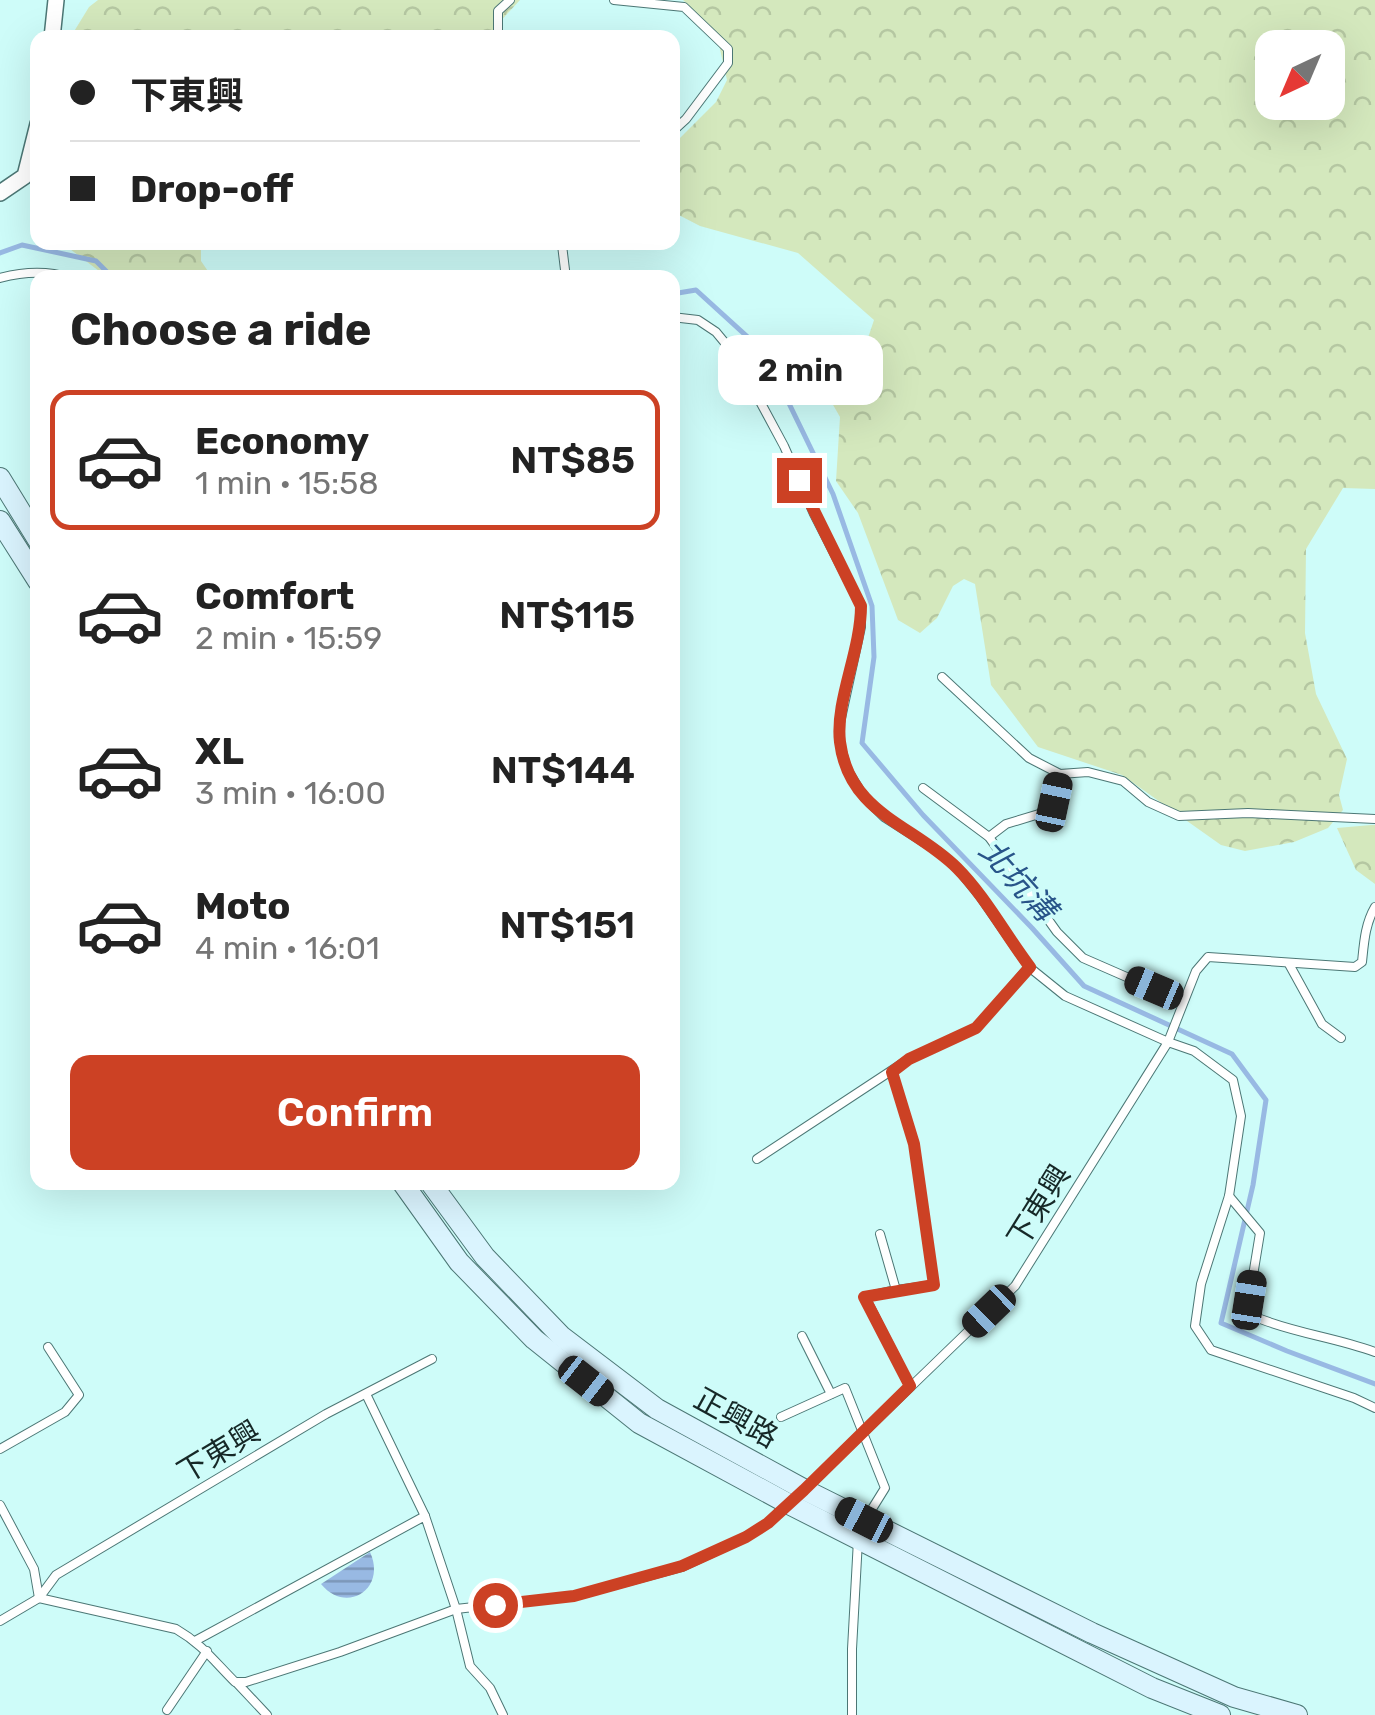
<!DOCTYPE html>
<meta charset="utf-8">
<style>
body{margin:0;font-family:Rubik,"Noto Sans TC",sans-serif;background:#f2f2f2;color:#222;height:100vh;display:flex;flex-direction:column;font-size:38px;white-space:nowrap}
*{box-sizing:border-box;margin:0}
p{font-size:32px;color:#767676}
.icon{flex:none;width:55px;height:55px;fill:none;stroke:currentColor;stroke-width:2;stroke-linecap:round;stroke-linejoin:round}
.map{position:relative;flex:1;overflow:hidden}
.details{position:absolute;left:30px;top:270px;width:650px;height:920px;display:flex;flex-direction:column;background:#fff;border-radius:20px;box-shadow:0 10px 40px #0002}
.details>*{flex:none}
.top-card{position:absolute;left:30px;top:30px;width:650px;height:220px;border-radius:20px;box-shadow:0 10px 40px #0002;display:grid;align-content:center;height:220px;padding:0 40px;background:#fff}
.needle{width:65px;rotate:224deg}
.tools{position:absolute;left:1255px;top:30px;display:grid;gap:20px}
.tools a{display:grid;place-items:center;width:90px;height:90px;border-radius:20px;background:#fff;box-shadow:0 10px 40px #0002;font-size:50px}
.end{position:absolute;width:45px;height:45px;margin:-22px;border:12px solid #cc4124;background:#fff;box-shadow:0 0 0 5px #fff}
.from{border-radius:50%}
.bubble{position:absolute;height:70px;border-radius:20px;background:#fff;box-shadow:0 10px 40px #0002;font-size:32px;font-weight:600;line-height:70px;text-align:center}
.car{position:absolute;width:30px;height:60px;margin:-30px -15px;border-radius:12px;box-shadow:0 0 8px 2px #0007;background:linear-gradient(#222 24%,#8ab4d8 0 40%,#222 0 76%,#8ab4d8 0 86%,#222 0)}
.top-card b{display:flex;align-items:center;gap:35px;height:95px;font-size:38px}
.top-card b+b{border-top:2px solid #e0e0e0}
.top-card i{width:25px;height:25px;background:#222}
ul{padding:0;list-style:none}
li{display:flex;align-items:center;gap:30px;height:140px;margin:0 20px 15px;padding:0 20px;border:5px solid transparent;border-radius:20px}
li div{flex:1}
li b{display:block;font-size:38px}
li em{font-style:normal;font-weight:600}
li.active{border-color:#cc4124}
li>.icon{width:90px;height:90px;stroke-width:1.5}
h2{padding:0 40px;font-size:45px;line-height:120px}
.primary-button{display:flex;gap:20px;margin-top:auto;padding:20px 40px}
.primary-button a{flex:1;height:115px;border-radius:20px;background:#cc4124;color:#fff;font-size:40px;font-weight:600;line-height:115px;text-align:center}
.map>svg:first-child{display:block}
.forest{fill:url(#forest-crowns);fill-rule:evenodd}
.water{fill:url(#water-rules)}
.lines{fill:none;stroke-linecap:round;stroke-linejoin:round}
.stream{stroke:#98b9e3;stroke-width:5}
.service-casing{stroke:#4c7775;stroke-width:10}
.minor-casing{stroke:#4c7775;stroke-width:18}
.secondary-casing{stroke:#4c7775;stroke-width:22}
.service{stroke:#fff;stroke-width:8}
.minor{stroke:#fff;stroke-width:15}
.secondary{stroke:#daf4fe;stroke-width:20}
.route{stroke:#cc4124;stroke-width:12}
.labels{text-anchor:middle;stroke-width:8;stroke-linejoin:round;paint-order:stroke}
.street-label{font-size:30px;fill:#162827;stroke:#cefcf9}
.water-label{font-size:32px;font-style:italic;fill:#285489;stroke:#cefcf9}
</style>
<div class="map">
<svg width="1375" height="1715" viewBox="0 0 1375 1715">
<defs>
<pattern id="forest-crowns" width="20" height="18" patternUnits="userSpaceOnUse" patternTransform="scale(2.5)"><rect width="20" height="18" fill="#d4e8bd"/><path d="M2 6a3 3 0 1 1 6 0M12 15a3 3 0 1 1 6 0" fill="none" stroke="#b5c7a2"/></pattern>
<pattern id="water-rules" width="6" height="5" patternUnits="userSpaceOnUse" patternTransform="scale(2.5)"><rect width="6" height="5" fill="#98b9e3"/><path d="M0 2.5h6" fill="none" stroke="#7b96b8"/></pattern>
</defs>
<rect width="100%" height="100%" fill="#cefcf9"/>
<!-- forest -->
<g class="forest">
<path d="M 98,0 L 520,0 L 496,26 L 496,37 L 70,38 L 89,7 Z"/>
<path d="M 683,0 L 1375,0 L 1375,489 L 1343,488 L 1306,549 L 1305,633 L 1316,694 L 1347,759 L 1339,795 L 1343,810 L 1328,828 L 1294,842 L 1245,851 L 1221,845 L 1122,775 L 1038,747 L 991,685 L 975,584 L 964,579 L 953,586 L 937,618 L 920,633 L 898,620 L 858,513 L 836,481 L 840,417 L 821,384 L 862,356 L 874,320 L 798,253 L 700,226 L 673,212 L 672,146 L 716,102 L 727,80 L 716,32 ZM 1272,48 L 1328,48 L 1328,102 L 1272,102 Z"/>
<path d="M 62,243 L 201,243 L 201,261 L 212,277 L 107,277 Z"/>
<path d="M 1371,825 L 1375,825 L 1375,884 L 1356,870 L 1337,828 Z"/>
</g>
<!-- water -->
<path class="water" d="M 370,1552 C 387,1589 346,1615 321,1584 Z"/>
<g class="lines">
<!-- stream -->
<g class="stream">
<path d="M 0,253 L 22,245 L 96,261 L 113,278"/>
<path d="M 672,294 L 696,290 L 764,352 L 833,494 L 872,606 L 874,657 L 862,743 L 923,815 L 1032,928 L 1084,986 L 1232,1054 L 1266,1100 L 1253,1185 L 1221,1323 L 1287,1351 L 1375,1384"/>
</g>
<defs>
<g id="service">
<path d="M 614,0 L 684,7 L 728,49 L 728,63 L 686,119 L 674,130 L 672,137"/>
<path d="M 498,38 L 498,11 L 510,0"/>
<path d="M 554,242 L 562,245 L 569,242"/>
<path d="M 562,245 L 566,278"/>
<path d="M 0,278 C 23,272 46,270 69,278"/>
<path d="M 672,317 L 698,320 L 716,332 L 735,355 L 784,446 L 814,514 L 861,606 L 861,627 L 840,723 L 840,744 L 847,769 L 864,797 L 884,817 L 939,852 L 958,869 L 979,895 L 1029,967 L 1065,996 L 1168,1042 L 1194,1051 L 1233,1080 L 1241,1116 L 1229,1196 L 1201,1284 L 1195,1326 L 1211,1350 L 1354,1398 L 1375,1408"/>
<path d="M 942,677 L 1029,758 L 1060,774 L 1088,772 L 1123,781 L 1148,802 L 1179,816 L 1248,813 L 1375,819"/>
<path d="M 923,788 L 989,837 L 1057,932 L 1083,958 L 1154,989 L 1185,998"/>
<path d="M 989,837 L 1006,824 L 1039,814 L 1054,802 L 1060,774"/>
<path d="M 1289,964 L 1322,1024 L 1341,1038"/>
<path d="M 892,1072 L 914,1143 L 934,1285 L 896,1290"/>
<path d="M 757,1159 L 909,1059 L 976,1028 L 1029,967"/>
<path d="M 1229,1196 L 1260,1233 L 1249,1300 L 1253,1316 C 1292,1333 1335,1337 1375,1352"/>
<path d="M 880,1234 L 896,1290 L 865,1297 L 910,1386"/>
<path d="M 802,1336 L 831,1394"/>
<path d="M 366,1394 L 425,1516"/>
<path d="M 781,1417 L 845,1388 L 885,1488 L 867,1517"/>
<path d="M 0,1449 L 65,1412 L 79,1395 L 48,1347"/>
<path d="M 806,1488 L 1015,1286 L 1168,1042 L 1196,971 L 1208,957 L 1355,967 L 1362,962 C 1364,943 1365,924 1375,907"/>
<path d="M 0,1505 L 34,1569 L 39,1598 L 176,1629 C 202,1644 214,1661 235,1682 L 246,1682 L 340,1652 L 456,1609 L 574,1596 L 682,1567 L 746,1537 L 768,1523 L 787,1504"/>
<path d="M 0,1621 L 39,1598 L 56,1575 L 326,1414 L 432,1359"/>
<path d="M 195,1641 L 425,1516 L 456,1609 L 470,1666 L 490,1688 L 503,1715"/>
<path d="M 236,1682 L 267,1715"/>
<path d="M 167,1710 L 207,1651"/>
<path d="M 852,1715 L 852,1649 L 858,1540"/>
</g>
<g id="minor">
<path d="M 52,38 L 56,0"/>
<path d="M 0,193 L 25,176 L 38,124"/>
</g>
<g id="secondary">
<path d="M 0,478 L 38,540"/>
<path d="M 0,521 L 38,581"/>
<path d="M 402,1182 L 459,1262 L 534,1339 L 639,1423 L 787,1503 L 1152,1688 L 1220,1715"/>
<path d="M 430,1182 L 485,1257 L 561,1336 L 657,1409 L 805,1490 L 1092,1633 L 1234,1697 L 1297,1715"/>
</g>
</defs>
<!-- service casing -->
<use href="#service" class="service-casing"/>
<!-- minor casing -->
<use href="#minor" class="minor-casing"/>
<!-- secondary casing -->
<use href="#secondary" class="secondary-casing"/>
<!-- service -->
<use href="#service" class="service"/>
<!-- minor -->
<use href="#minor" class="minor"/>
<!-- secondary -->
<use href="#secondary" class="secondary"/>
</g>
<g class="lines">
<!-- route -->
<path class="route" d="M 495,1605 L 574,1596 L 682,1566 L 746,1537 L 768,1523 L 804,1490 L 910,1386 L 864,1297 L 934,1285 L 914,1144 L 892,1072 L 909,1059 L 976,1028 L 1030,967 C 1005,934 985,896 957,868 C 914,825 849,814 840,742 C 835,701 861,651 861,606 L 799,480"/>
</g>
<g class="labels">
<!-- street labels -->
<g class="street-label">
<text transform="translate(1039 1206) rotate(-58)" y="10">下東興</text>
<text transform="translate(736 1418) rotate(29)" y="10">正興路</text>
<text transform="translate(219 1452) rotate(-31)" y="10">下東興</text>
</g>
<!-- water labels -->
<g class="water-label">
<text transform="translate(1018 880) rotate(48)" y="11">北坑溝</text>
</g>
</g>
</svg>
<div class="tools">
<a><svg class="needle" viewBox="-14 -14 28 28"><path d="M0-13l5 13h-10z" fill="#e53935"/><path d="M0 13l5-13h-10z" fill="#767676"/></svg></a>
</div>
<i class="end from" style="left:495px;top:1605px"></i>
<i class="end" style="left:799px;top:480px"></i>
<div class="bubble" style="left:718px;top:335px;width:165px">2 min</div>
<i class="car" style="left:1054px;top:802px;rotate:12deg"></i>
<i class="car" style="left:1154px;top:988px;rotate:293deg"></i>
<i class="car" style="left:1249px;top:1300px;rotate:9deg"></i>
<i class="car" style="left:989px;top:1311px;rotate:226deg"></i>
<i class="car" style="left:586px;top:1381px;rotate:128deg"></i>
<i class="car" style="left:864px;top:1520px;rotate:297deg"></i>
<div class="top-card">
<b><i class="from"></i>下東興</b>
<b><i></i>Drop-off</b>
</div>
<section class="details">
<h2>Choose a ride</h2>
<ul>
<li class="active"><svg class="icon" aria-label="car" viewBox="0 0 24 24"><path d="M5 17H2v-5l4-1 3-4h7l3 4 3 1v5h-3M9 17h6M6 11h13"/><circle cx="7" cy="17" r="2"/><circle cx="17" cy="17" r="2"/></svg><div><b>Economy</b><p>1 min · 15:58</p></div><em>NT$85</em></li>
<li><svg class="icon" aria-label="car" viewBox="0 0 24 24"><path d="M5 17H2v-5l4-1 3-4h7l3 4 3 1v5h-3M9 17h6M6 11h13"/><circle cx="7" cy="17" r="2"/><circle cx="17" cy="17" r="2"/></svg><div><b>Comfort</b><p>2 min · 15:59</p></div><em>NT$115</em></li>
<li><svg class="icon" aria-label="car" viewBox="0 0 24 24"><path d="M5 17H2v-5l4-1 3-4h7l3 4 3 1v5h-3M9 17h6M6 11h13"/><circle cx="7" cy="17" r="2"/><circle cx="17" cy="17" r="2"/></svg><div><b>XL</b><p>3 min · 16:00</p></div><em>NT$144</em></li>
<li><svg class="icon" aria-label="car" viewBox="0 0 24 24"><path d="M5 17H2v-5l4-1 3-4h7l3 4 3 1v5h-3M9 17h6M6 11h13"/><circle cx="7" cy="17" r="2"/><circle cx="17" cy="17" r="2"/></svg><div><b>Moto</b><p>4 min · 16:01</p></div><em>NT$151</em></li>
</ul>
<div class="primary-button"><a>Confirm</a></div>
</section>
</div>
